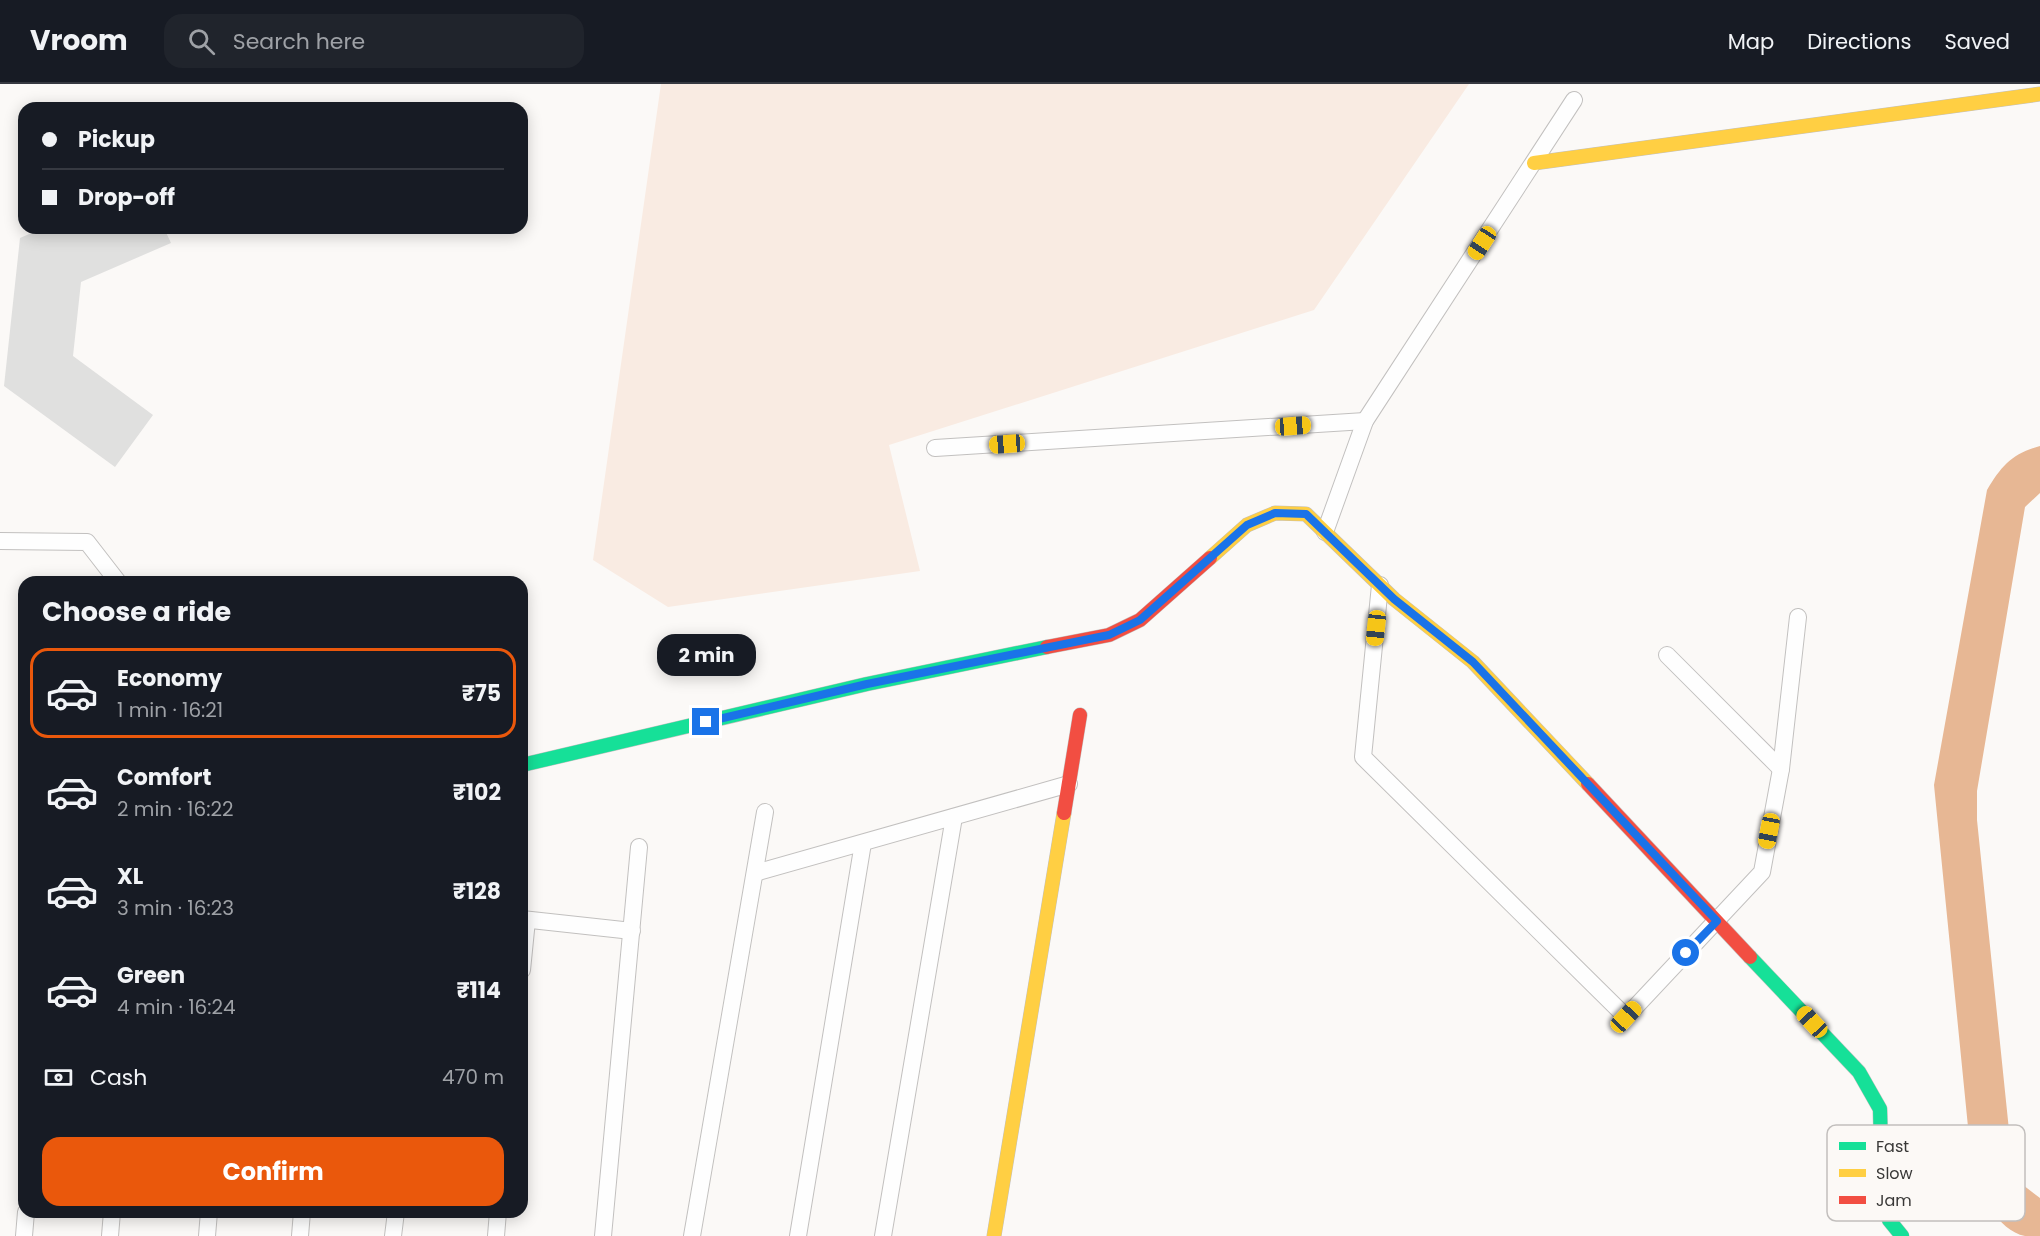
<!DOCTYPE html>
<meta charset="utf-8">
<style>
body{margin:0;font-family:Poppins,sans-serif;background:#20242c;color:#f1f3f6;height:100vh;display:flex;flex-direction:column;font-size:22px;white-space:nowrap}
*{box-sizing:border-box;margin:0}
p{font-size:20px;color:#9ea1a6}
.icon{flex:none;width:33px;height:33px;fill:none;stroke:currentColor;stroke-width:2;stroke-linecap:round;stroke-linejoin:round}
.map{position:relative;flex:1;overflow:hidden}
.panel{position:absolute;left:18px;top:492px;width:510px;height:642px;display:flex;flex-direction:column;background:#171b24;border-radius:18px;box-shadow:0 3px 15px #0003}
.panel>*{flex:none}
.top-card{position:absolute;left:18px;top:18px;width:510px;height:132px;border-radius:18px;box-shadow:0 3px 15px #0003;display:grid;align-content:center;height:132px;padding:0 24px;background:#171b24}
.end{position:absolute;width:27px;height:27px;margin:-14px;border:8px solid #1a73e8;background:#fff;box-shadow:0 0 0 3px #fff}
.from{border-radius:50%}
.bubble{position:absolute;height:42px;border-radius:18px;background:#171b24;box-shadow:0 3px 15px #0003;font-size:20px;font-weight:700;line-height:42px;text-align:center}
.car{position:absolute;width:18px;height:36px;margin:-18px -9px;border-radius:8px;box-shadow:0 0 4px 2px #0007;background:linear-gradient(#f5c518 24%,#345 0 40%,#f5c518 0 76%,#345 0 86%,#f5c518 0)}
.top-card b{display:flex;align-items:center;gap:21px;height:57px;font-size:22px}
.top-card b+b{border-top:2px solid #363941}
.top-card i{width:15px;height:15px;background:#f1f3f6}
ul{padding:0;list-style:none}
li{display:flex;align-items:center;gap:18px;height:90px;margin:0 12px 9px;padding:0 12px;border:3px solid transparent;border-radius:18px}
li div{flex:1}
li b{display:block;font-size:22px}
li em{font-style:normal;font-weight:700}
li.active{border-color:#ea580c}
li>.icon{width:54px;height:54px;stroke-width:1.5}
h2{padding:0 24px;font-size:27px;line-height:72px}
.pay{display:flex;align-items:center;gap:15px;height:66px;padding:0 24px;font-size:22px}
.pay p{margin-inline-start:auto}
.cta{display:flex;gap:12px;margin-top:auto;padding:12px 24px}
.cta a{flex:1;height:69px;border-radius:18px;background:#ea580c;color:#fff;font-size:24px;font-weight:700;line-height:69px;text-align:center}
header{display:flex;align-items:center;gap:36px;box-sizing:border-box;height:84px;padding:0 30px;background:#171b24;border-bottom:2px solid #363941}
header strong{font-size:28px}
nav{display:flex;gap:33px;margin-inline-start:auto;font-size:21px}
.search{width:420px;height:54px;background:#20242c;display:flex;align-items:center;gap:15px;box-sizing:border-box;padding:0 21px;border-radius:18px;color:#9ea1a6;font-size:22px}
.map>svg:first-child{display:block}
.green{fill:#f9ebe2}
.water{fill:#e7b794}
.building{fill:#e0e0df}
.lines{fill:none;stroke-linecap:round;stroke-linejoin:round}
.street-casing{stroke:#c2c0bf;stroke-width:18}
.fast-casing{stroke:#c2c0bf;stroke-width:15}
.slow-casing{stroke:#c2c0bf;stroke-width:15}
.jam-casing{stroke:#c2c0bf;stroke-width:15}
.street{stroke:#fefefe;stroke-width:16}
.fast{stroke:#16e098;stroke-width:14}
.slow{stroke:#ffcf43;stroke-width:14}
.jam{stroke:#f24e42;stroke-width:14}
.route{stroke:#1a73e8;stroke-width:8}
.key{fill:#fcf9f6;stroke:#c2bfbd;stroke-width:1.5}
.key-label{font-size:16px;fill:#393837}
</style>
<header>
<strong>Vroom</strong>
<div class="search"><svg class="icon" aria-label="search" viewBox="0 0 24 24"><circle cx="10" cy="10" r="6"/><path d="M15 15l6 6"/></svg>Search here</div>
<nav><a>Map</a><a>Directions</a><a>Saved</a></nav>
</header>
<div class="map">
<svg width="2040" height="1152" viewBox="0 0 2040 1152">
<rect width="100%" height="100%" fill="#fbf9f7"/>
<!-- green -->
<path class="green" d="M 661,0 L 1469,0 L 1314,226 L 889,361 L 920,487 L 668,523 L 593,476 Z"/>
<!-- water -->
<path class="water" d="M 2040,362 L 2040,409 L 2025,423 L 1977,707 L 1977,736 L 2013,1085 L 2023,1101 L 2040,1114 L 2040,1152 C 2035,1152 2030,1152 2025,1152 C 1998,1147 1977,1107 1972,1083 L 1934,701 L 1987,406 C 2001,382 2013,369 2040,362 Z"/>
<!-- building -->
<path class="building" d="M 43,144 L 164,144 L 171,159 L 81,198 L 73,272 L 153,331 L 115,383 L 4,302 L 20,154 Z"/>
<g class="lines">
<defs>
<g id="street">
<path d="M 935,364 L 1365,337"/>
<path d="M 1325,448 L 1365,337 L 1574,16"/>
<path d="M 0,457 L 87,458 L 118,498"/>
<path d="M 1380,501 L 1363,673 L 1626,933 L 1762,788 L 1781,685 L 1798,533"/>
<path d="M 1667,571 L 1781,685"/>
<path d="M 755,789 L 1069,700"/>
<path d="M 522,835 L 632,847"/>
<path d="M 522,886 L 527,836"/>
<path d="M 24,1152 L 26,1128"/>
<path d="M 110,1152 L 112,1128"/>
<path d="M 207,1152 L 209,1128"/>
<path d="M 300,1152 L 302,1128"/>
<path d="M 393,1152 L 396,1128"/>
<path d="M 496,1152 L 498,1128"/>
<path d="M 603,1152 L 639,763"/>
<path d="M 692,1152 L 765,728"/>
<path d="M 798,1152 L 863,759"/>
<path d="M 883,1152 L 954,733"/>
</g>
<g id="fast">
<path d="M 522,681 L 867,600 L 1047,563"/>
<path d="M 1750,873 L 1859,988 L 1880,1025 L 1882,1104 L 1889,1136 L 1902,1152"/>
</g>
<g id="slow">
<path d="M 1534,79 L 2040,10"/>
<path d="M 1210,474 L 1247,441 L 1275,429 L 1306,430 L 1394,515 L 1473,578 L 1588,700"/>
<path d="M 994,1152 L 1064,729"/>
</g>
<g id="jam">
<path d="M 1047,563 L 1109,551 L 1140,536 L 1210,474"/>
<path d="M 1588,700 L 1750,873"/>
<path d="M 1064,729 L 1080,631"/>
</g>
</defs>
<!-- street casing -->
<use href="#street" class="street-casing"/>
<!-- fast casing -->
<use href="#fast" class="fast-casing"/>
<!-- slow casing -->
<use href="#slow" class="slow-casing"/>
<!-- jam casing -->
<use href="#jam" class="jam-casing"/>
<!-- street -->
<use href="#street" class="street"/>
<!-- fast -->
<use href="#fast" class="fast"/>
<!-- slow -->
<use href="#slow" class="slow"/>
<!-- jam -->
<use href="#jam" class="jam"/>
</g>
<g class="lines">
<!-- route -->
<path class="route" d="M 706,638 L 867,600 L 1109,551 L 1140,536 L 1247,441 L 1275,429 L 1306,430 L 1394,515 L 1473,578 L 1717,837 L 1686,869"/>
</g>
<!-- legend -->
<rect x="1827" y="1041" width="198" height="96" rx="9" class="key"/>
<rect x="1839" y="1058" width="27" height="8" fill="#16e098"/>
<rect x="1839" y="1085" width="27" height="8" fill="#ffcf43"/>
<rect x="1839" y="1112" width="27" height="8" fill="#f24e42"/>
<g class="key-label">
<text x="1876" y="1068">Fast</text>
<text x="1876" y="1095">Slow</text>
<text x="1876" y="1122">Jam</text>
</g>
</svg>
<i class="end from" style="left:1686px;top:869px"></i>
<i class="end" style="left:706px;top:638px"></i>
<div class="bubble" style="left:657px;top:550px;width:99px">2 min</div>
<i class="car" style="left:1482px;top:159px;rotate:213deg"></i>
<i class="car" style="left:1293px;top:342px;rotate:86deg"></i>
<i class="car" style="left:1007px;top:360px;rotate:266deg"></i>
<i class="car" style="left:1376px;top:544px;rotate:186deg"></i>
<i class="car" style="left:1769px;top:747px;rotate:191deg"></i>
<i class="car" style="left:1626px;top:933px;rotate:43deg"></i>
<i class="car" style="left:1812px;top:938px;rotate:317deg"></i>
<div class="top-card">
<b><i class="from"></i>Pickup</b>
<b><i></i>Drop-off</b>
</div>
<section class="panel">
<h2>Choose a ride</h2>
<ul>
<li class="active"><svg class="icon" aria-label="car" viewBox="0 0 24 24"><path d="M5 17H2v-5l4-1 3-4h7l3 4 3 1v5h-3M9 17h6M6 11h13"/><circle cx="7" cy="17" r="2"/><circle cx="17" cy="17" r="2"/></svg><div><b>Economy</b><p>1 min · 16:21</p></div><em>₹75</em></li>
<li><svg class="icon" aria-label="car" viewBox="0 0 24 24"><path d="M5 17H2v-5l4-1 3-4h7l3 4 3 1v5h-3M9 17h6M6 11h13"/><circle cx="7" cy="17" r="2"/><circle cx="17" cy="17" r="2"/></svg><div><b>Comfort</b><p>2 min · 16:22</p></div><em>₹102</em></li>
<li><svg class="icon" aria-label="car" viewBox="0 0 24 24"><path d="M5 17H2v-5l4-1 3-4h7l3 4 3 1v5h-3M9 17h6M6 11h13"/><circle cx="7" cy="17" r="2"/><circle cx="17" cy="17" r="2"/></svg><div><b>XL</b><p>3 min · 16:23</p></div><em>₹128</em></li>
<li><svg class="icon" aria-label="car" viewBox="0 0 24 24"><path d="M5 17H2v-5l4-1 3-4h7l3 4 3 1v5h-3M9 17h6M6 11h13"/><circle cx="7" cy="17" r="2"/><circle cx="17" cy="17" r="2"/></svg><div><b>Green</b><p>4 min · 16:24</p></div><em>₹114</em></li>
</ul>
<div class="pay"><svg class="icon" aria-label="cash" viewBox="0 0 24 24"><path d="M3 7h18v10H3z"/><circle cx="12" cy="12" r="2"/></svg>Cash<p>470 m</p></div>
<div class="cta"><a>Confirm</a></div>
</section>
</div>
